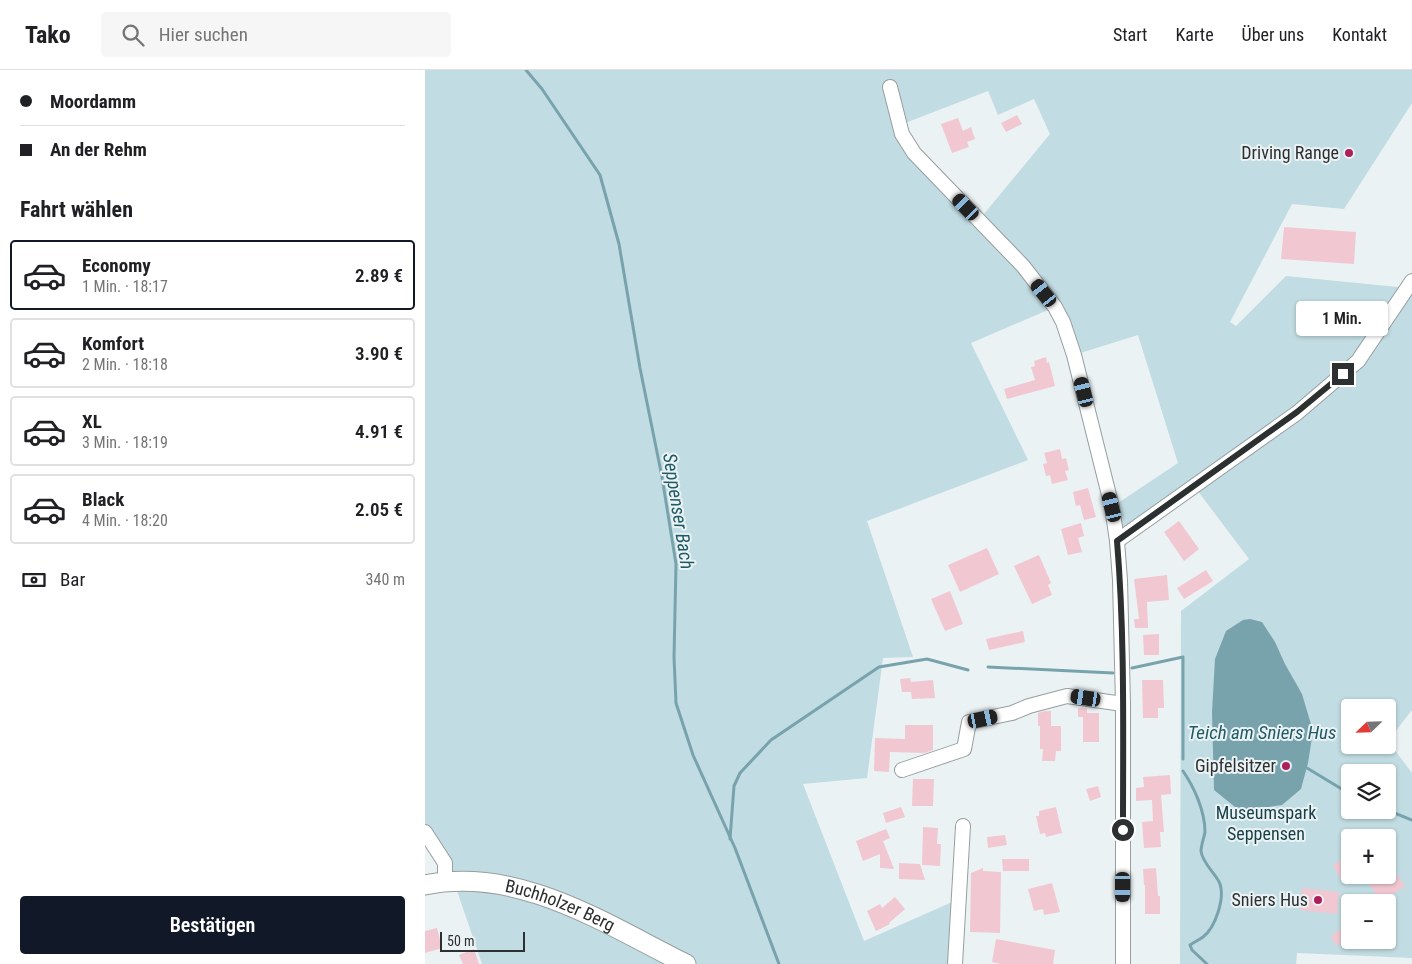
<!DOCTYPE html>
<html lang="de">
<meta charset="utf-8">
<style>
body{margin:0;font-family:"Roboto Condensed",sans-serif;background:#f6f6f6;color:#202124;height:100vh;display:flex;flex-direction:column;font-size:19px;white-space:nowrap}
*{box-sizing:border-box;margin:0}
p{font-size:16px;color:#757577}
.icon{flex:none;width:28px;height:28px;fill:none;stroke:currentColor;stroke-width:2;stroke-linecap:round;stroke-linejoin:round}
.map{position:relative;flex:1;overflow:hidden}
.details{display:flex;flex-direction:column;background:#fff;width:425px}
.details>*{flex:none}
.top-card{display:grid;align-content:center;height:110px;padding:0 20px;background:#fff}
.needle{width:32px;rotate:247deg}
.buttons{position:absolute;left:916px;top:629px;display:grid;gap:10px}
.buttons a{display:grid;place-items:center;width:55px;height:55px;border-radius:5px;background:#fff;box-shadow:0 1px 4px #0004;font-size:25px}
.scale{position:absolute;left:15px;bottom:12px;width:85px;box-sizing:border-box;padding-left:5px;border:2px solid #2d3030;border-top:0;font-size:14px;line-height:18px;white-space:nowrap;color:#2d3030;-webkit-text-stroke:4px #ebf2f4;paint-order:stroke}
.end{position:absolute;width:22px;height:22px;margin:-11px;border:6px solid #2d3030;background:#fff;box-shadow:0 0 0 2px #fff}
.from{border-radius:50%}
.bubble{position:absolute;height:35px;border-radius:5px;background:#fff;box-shadow:0 1px 4px #0004;font-size:16px;font-weight:600;line-height:35px;text-align:center}
.car{position:absolute;width:15px;height:30px;margin:-15px -8px;border-radius:6px;box-shadow:0 0 4px 1px #0007;background:linear-gradient(#222 24%,#8ab4d8 0 40%,#222 0 76%,#8ab4d8 0 86%,#222 0)}
.top-card b{display:flex;align-items:center;gap:18px;height:48px;font-size:19px}
.top-card b+b{border-top:1px solid #e0e0e0}
.top-card i{width:12px;height:12px;background:#202124}
ul{padding:0;list-style:none}
li{display:flex;align-items:center;gap:15px;height:70px;margin:0 10px 8px;padding:0 10px;border:2px solid #e0e0e0;border-radius:5px}
li div{flex:1}
li b{display:block;font-size:19px}
li em{font-style:normal;font-weight:600}
li.selected{border-color:#111827}
li>.icon{width:45px;height:45px;stroke-width:1.5}
h2{padding:0 20px;font-size:22px;line-height:60px}
.pay{display:flex;align-items:center;gap:12px;height:55px;padding:0 20px;font-size:19px}
.pay p{margin-inline-start:auto}
.action{display:flex;gap:10px;margin-top:auto;padding:10px 20px}
.action a{flex:1;height:58px;border-radius:5px;background:#111827;color:#fff;font-size:20px;font-weight:600;line-height:58px;text-align:center}
header{display:flex;align-items:center;gap:30px;box-sizing:border-box;height:70px;padding:0 25px;background:#fff;border-bottom:1px solid #e0e0e0}
header strong{font-size:24px}
nav{display:flex;gap:28px;margin-inline-start:auto;font-size:18px}
.search{width:350px;height:45px;background:#f6f6f6;display:flex;align-items:center;gap:12px;box-sizing:border-box;padding:0 18px;border-radius:5px;color:#757577;font-size:19px}
main{display:flex;flex:1;min-height:0}
.map>svg:first-child{display:block}
.green{fill:#c1dce2;fill-rule:evenodd}
.water{fill:#78a3ad}
.lines{fill:none;stroke-linecap:round;stroke-linejoin:round}
.stream{stroke:#78a3ad;stroke-width:3}
.building{fill:#f1c8d2}
.street-casing{stroke:#979e9f;stroke-width:16}
.secondary-casing{stroke:#979e9f;stroke-width:21}
.street{stroke:#fff;stroke-width:14}
.secondary{stroke:#fff;stroke-width:19}
.route{stroke:#2d3030;stroke-width:6}
.poi-dot{fill:#ac1f5b;stroke:#ebf2f4;stroke-width:2}
.labels{text-anchor:middle;stroke-width:4;stroke-linejoin:round;paint-order:stroke}
.poi-label{font-size:18px;fill:#2d3030;stroke:#ebf2f4;text-anchor:end}
.park-label{font-size:18px;fill:#163f47;stroke:#ebf2f4}
.street-label{font-size:18px;fill:#2d3030;stroke:#ebf2f4}
.water-label{font-size:19px;font-style:italic;fill:#1f5b66;stroke:#ebf2f4}
</style>
<header>
<strong>Tako</strong>
<div class="search"><svg class="icon" aria-label="search" viewBox="0 0 24 24"><circle cx="10" cy="10" r="6"/><path d="M15 15l6 6"/></svg>Hier suchen</div>
<nav><a>Start</a><a>Karte</a><a>Über uns</a><a>Kontakt</a></nav>
</header>
<main>
<section class="details">
<div class="top-card">
<b><i class="from"></i>Moordamm</b>
<b><i></i>An der Rehm</b>
</div>
<h2>Fahrt wählen</h2>
<ul>
<li class="selected"><svg class="icon" aria-label="car" viewBox="0 0 24 24"><path d="M5 17H2v-5l4-1 3-4h7l3 4 3 1v5h-3M9 17h6M6 11h13"/><circle cx="7" cy="17" r="2"/><circle cx="17" cy="17" r="2"/></svg><div><b>Economy</b><p>1 Min. · 18:17</p></div><em>2.89 €</em></li>
<li><svg class="icon" aria-label="car" viewBox="0 0 24 24"><path d="M5 17H2v-5l4-1 3-4h7l3 4 3 1v5h-3M9 17h6M6 11h13"/><circle cx="7" cy="17" r="2"/><circle cx="17" cy="17" r="2"/></svg><div><b>Komfort</b><p>2 Min. · 18:18</p></div><em>3.90 €</em></li>
<li><svg class="icon" aria-label="car" viewBox="0 0 24 24"><path d="M5 17H2v-5l4-1 3-4h7l3 4 3 1v5h-3M9 17h6M6 11h13"/><circle cx="7" cy="17" r="2"/><circle cx="17" cy="17" r="2"/></svg><div><b>XL</b><p>3 Min. · 18:19</p></div><em>4.91 €</em></li>
<li><svg class="icon" aria-label="car" viewBox="0 0 24 24"><path d="M5 17H2v-5l4-1 3-4h7l3 4 3 1v5h-3M9 17h6M6 11h13"/><circle cx="7" cy="17" r="2"/><circle cx="17" cy="17" r="2"/></svg><div><b>Black</b><p>4 Min. · 18:20</p></div><em>2.05 €</em></li>
</ul>
<div class="pay"><svg class="icon" aria-label="cash" viewBox="0 0 24 24"><path d="M3 7h18v10H3z"/><circle cx="12" cy="12" r="2"/></svg>Bar<p>340 m</p></div>
<div class="action"><a>Bestätigen</a></div>
</section>
<div class="map">
<svg width="987" height="894" viewBox="0 0 987 894">
<rect width="100%" height="100%" fill="#ebf2f4"/>
<!-- green -->
<path class="green" d="M 0,0 L 987,0 L 987,33 L 919,139 L 867,134 L 805,252 L 811,256 L 861,206 L 983,218 L 987,211 L 987,640 L 963,671 L 987,703 L 987,888 L 872,883 L 871,894 L 755,894 L 756,541 L 824,489 L 769,416 L 692,471 L 687,437 L 753,393 L 713,265 L 649,285 L 630,237 L 546,273 L 603,390 L 442,451 L 488,587 L 458,588 L 442,708 L 378,714 L 439,871 L 534,829 L 530,894 L 57,894 L 29,812 L 0,762 ZM 563,21 L 573,45 L 609,29 L 625,64 L 554,150 L 477,64 L 475,55 ZM 925,638 L 962,638 L 962,675 L 925,675 ZM 925,702 L 962,702 L 962,740 L 925,740 ZM 925,768 L 962,768 L 962,805 L 925,805 ZM 925,832 L 962,832 L 962,870 L 925,870 Z"/>
<!-- water -->
<path class="water" d="M 825,549 L 837,552 L 850,572 L 860,594 L 877,624 L 888,661 L 883,693 L 876,719 L 857,735 L 815,741 L 789,720 L 787,642 L 790,589 L 801,561 L 818,550 Z"/>
<g class="lines">
<!-- stream -->
<g class="stream">
<path d="M 101,0 L 117,19 L 175,105 L 194,174 L 215,298 L 237,407 L 251,494 L 249,587 L 251,633 L 268,685 L 310,778 L 354,894"/>
<path d="M 563,597 L 688,603"/>
<path d="M 707,598 L 758,587 L 758,689"/>
<path d="M 882,698 L 925,724"/>
<path d="M 758,701 C 769,717 780,741 780,762 C 779,768 776,775 776,781 C 777,793 792,805 795,814 C 800,829 790,858 778,867 C 774,870 769,872 765,875 L 767,880 L 782,894"/>
<path d="M 962,740 L 987,750"/>
<path d="M 305,769 L 309,716 L 315,703 L 346,670 L 454,597 L 502,589 L 543,600"/>
</g>
</g>
<!-- building -->
<g class="building">
<path d="M 592,45 L 597,54 L 581,62 L 576,53 Z"/>
<path d="M 533,48 L 538,61 L 546,57 L 550,69 L 542,72 L 544,77 L 527,83 L 516,54 Z"/>
<path d="M 859,157 L 931,162 L 929,194 L 856,189 Z"/>
<path d="M 621,287 L 622,293 L 624,292 L 630,316 L 582,329 L 579,319 L 610,310 L 606,297 L 610,296 L 609,291 Z"/>
<path d="M 635,379 L 637,389 L 641,388 L 644,400 L 640,401 L 643,410 L 627,414 L 625,405 L 621,406 L 618,394 L 622,393 L 619,383 Z"/>
<path d="M 663,418 L 671,447 L 659,450 L 655,435 L 651,436 L 648,422 Z"/>
<path d="M 754,451 L 774,479 L 759,491 L 739,462 Z"/>
<path d="M 656,453 L 659,466 L 653,468 L 657,482 L 643,485 L 636,459 Z"/>
<path d="M 562,478 L 574,504 L 535,522 L 523,495 Z"/>
<path d="M 614,485 L 626,513 L 623,515 L 627,525 L 607,534 L 589,496 Z"/>
<path d="M 781,500 L 788,511 L 759,529 L 752,518 Z"/>
<path d="M 742,505 L 744,530 L 722,532 L 723,558 L 710,558 L 709,549 L 714,549 L 709,509 Z"/>
<path d="M 525,521 L 538,554 L 520,561 L 506,529 Z"/>
<path d="M 598,561 L 600,572 L 564,580 L 561,569 Z"/>
<path d="M 734,564 L 734,585 L 719,585 L 718,565 Z"/>
<path d="M 485,608 L 486,612 L 508,610 L 510,628 L 487,629 L 486,622 L 477,622 L 475,609 Z"/>
<path d="M 717,610 L 738,610 L 739,638 L 733,638 L 733,648 L 718,648 Z"/>
<path d="M 653,638 L 662,638 L 662,643 L 674,643 L 674,672 L 658,672 L 658,647 L 653,647 Z"/>
<path d="M 620,641 L 626,641 L 626,656 L 636,656 L 636,681 L 631,681 L 630,691 L 617,691 L 618,679 L 615,679 L 615,656 L 613,656 L 613,643 Z"/>
<path d="M 480,655 L 508,655 L 508,680 L 500,683 L 465,682 L 464,702 L 449,701 L 450,668 L 480,669 Z"/>
<path d="M 745,705 L 746,724 L 736,725 L 739,762 L 735,762 L 736,777 L 719,778 L 717,752 L 728,751 L 727,730 L 711,731 L 711,718 L 719,717 L 718,707 Z"/>
<path d="M 488,709 L 509,709 L 508,736 L 487,736 Z"/>
<path d="M 673,716 L 676,727 L 665,731 L 661,719 Z"/>
<path d="M 476,737 L 480,747 L 461,753 L 458,743 Z"/>
<path d="M 631,737 L 637,763 L 621,767 L 620,763 L 615,764 L 611,746 L 614,746 L 614,741 Z"/>
<path d="M 498,757 L 513,758 L 512,774 L 516,774 L 515,796 L 497,795 Z"/>
<path d="M 461,759 L 465,768 L 458,771 L 469,799 L 455,798 L 455,784 L 438,791 L 431,771 Z"/>
<path d="M 580,765 L 582,775 L 563,778 L 562,767 Z"/>
<path d="M 577,789 L 604,789 L 604,801 L 578,801 Z"/>
<path d="M 918,789 L 925,800 L 925,804 L 916,810 L 908,795 Z"/>
<path d="M 474,793 L 495,794 L 500,810 L 474,809 Z"/>
<path d="M 558,798 L 558,801 L 576,802 L 575,863 L 545,862 L 546,803 Z"/>
<path d="M 731,798 L 733,826 L 735,826 L 735,844 L 720,844 L 720,815 L 719,815 L 718,799 Z"/>
<path d="M 967,798 L 980,816 L 956,832 L 944,814 L 957,805 L 962,805 L 962,801 Z"/>
<path d="M 627,813 L 635,842 L 619,845 L 618,839 L 609,841 L 603,819 Z"/>
<path d="M 877,818 L 914,822 L 912,844 L 875,840 Z"/>
<path d="M 470,827 L 480,839 L 464,853 L 465,854 L 451,861 L 442,841 L 455,834 L 457,838 Z"/>
<path d="M 925,852 L 925,869 L 911,876 L 906,866 Z"/>
<path d="M 12,858 L 17,878 L 0,883 L 0,861 Z"/>
<path d="M 571,869 L 630,880 L 628,894 L 576,894 L 567,892 Z"/>
<path d="M 49,879 L 54,894 L 38,894 L 34,885 Z"/>
</g>
<g class="lines">
<defs>
<g id="street">
<path d="M 465,17 L 477,64 L 489,83 L 598,196 L 630,237 L 638,252 L 649,285 L 687,437 L 692,471 L 695,510 L 698,634 L 698,894"/>
<path d="M 692,471 L 872,343 L 933,291 L 987,211"/>
<path d="M 477,700 L 539,679 L 544,652 L 587,643 L 604,636 L 642,626 L 698,634"/>
<path d="M 0,762 L 20,793 L 20,812"/>
<path d="M 530,894 L 538,756"/>
</g>
<g id="secondary">
<path id="s1" d="M 0,815 C 95,796 180,854 261,894"/>
</g>
</defs>
<!-- street casing -->
<use href="#street" class="street-casing"/>
<!-- secondary casing -->
<use href="#secondary" class="secondary-casing"/>
<!-- street -->
<use href="#street" class="street"/>
<!-- secondary -->
<use href="#secondary" class="secondary"/>
</g>
<g class="lines">
<!-- route -->
<path class="route" d="M 698,760 C 698,664 700,567 692,471 L 872,342 L 918,304"/>
</g>
<!-- markers -->
<g class="poi-dot">
<circle cx="924" cy="83" r="5"/>
<circle cx="861" cy="696" r="5"/>
<circle cx="893" cy="830" r="5"/>
</g>
<g class="labels">
<!-- poi labels -->
<g class="poi-label">
<text x="914" y="89">Driving Range</text>
<text x="851" y="702">Gipfelsitzer</text>
<text x="883" y="836">Sniers Hus</text>
</g>
<!-- park labels -->
<g class="park-label">
<text x="841" y="749">Museumspark<tspan x="841" dy="21">Seppensen</tspan></text>
</g>
<!-- street labels -->
<g class="street-label">
<text dy="6" stroke="none"><textPath href="#s1" startOffset="139">Buchholzer Berg</textPath></text>
</g>
<!-- water labels -->
<g class="water-label">
<text transform="translate(254 441) rotate(81)" y="7">Seppenser Bach</text>
<text x="837" y="669">Teich am Sniers Hus</text>
</g>
</g>
</svg>
<div class="buttons">
<a><svg class="needle" viewBox="-14 -14 28 28"><path d="M0-13l5 13h-10z" fill="#e53935"/><path d="M0 13l5-13h-10z" fill="#757577"/></svg></a>
<a><svg class="icon" aria-label="layers" viewBox="0 0 24 24"><path d="M12 4l9 5-9 5-9-5zM3 14l9 5 9-5"/></svg></a>
<a>+</a>
<a>−</a>
</div>
<div class="scale">50 m</div>
<i class="end from" style="left:698px;top:760px"></i>
<i class="end" style="left:918px;top:304px"></i>
<div class="bubble" style="left:871px;top:231px;width:92px">1 Min.</div>
<i class="car" style="left:541px;top:137px;rotate:316deg"></i>
<i class="car" style="left:619px;top:223px;rotate:321deg"></i>
<i class="car" style="left:659px;top:322px;rotate:346deg"></i>
<i class="car" style="left:687px;top:437px;rotate:346deg"></i>
<i class="car" style="left:661px;top:628px;rotate:279deg"></i>
<i class="car" style="left:558px;top:649px;rotate:78deg"></i>
<i class="car" style="left:698px;top:817px;rotate:180deg"></i>
</div>
</main>
